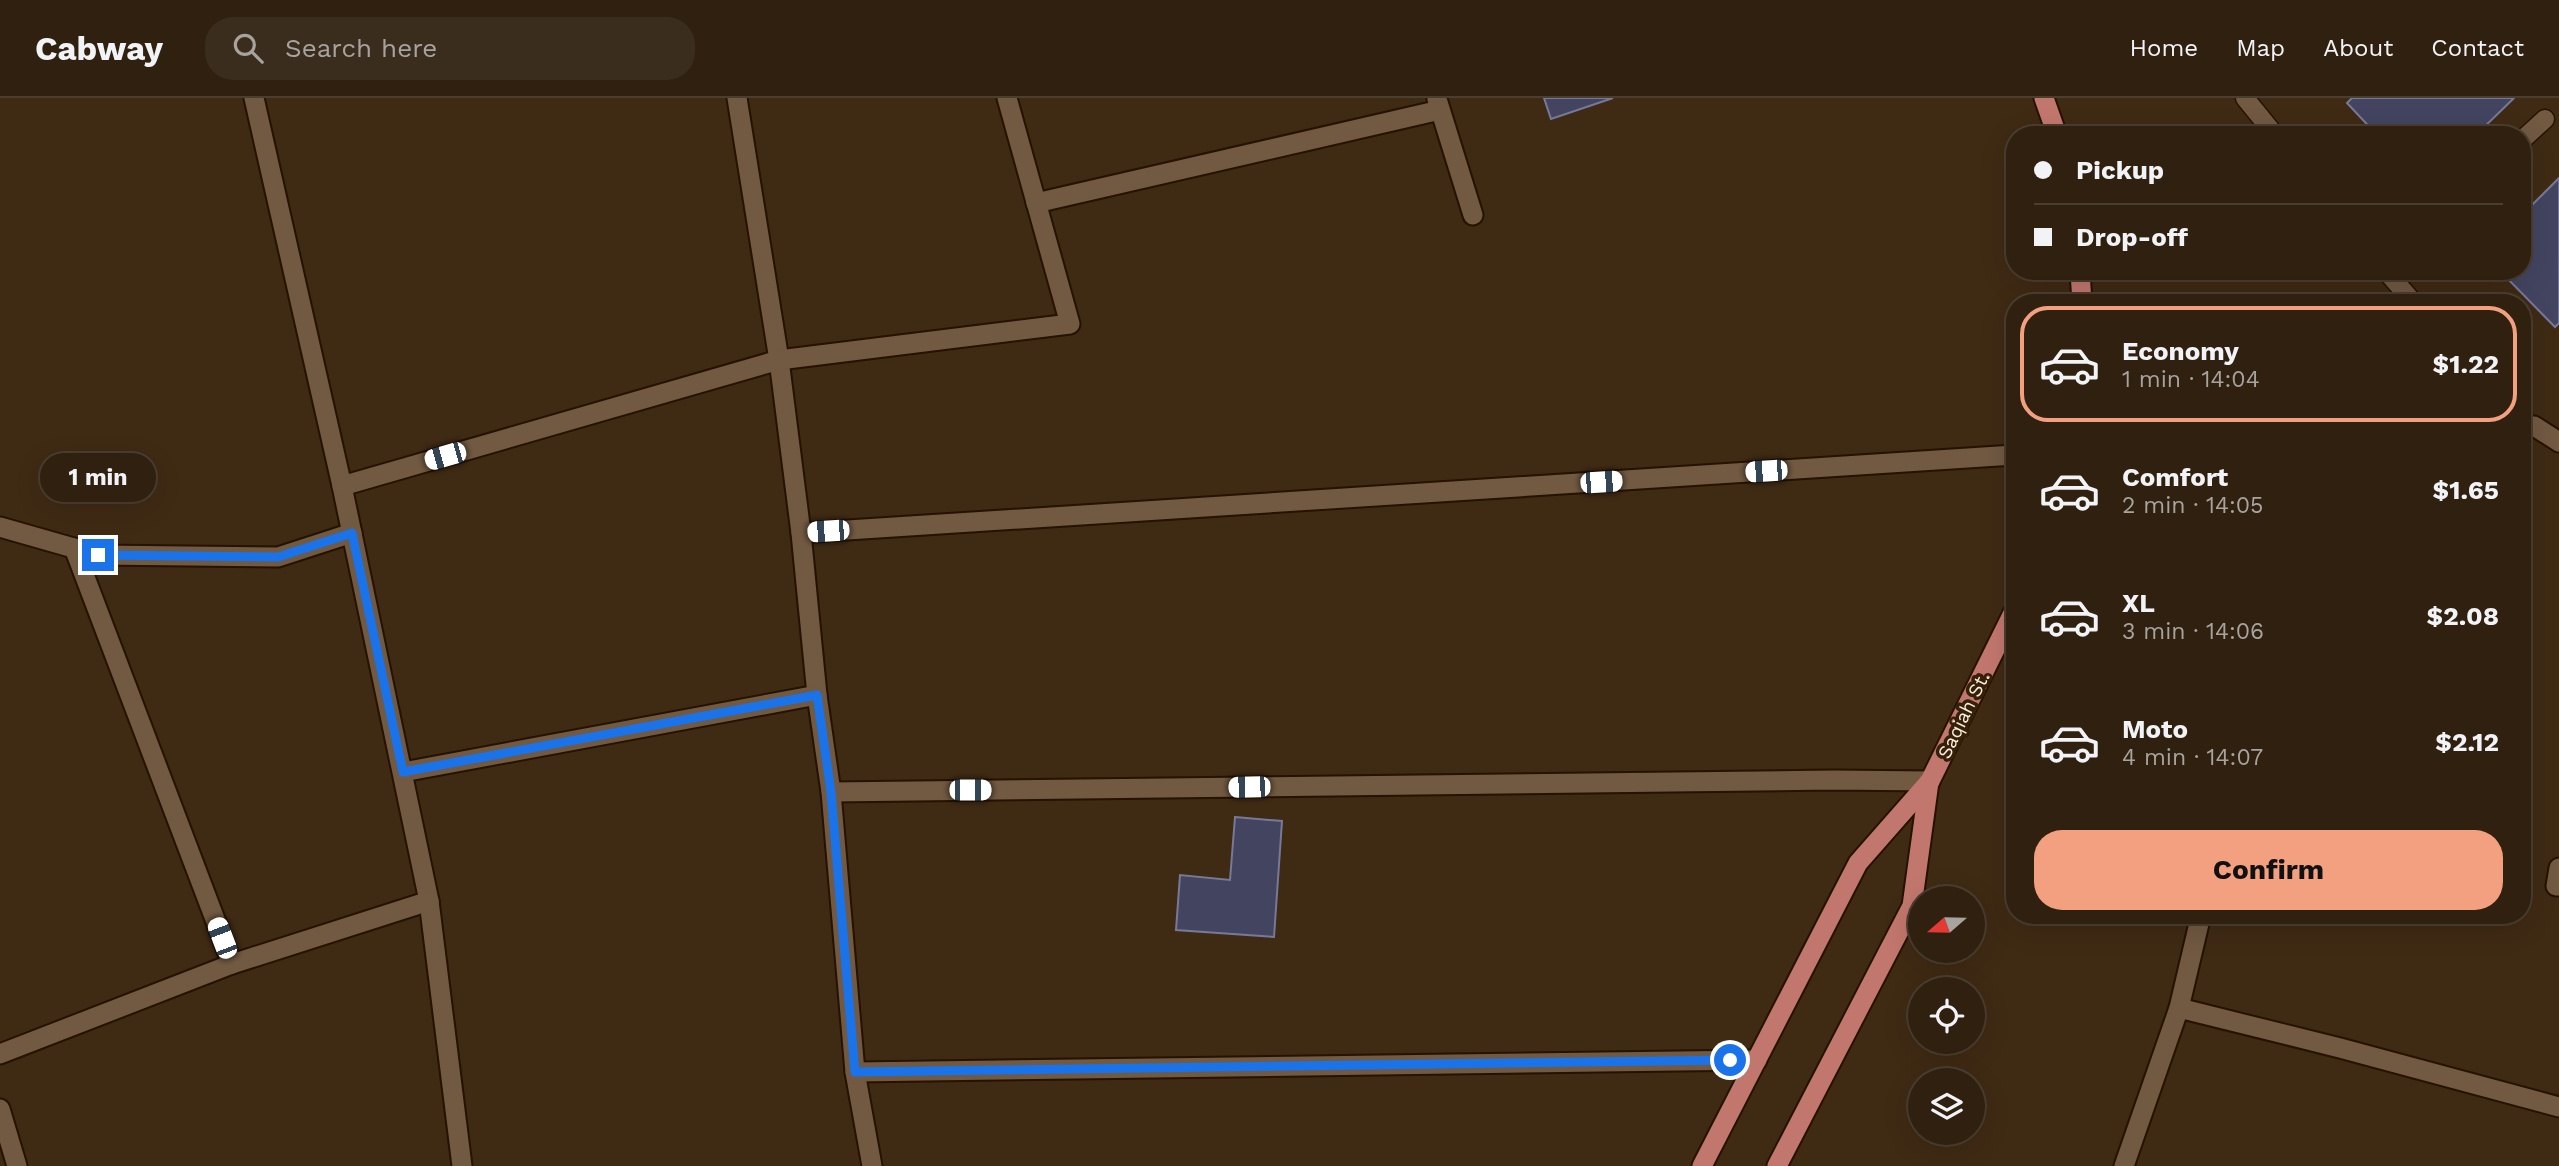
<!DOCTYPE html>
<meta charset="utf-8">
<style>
body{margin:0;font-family:"Work Sans",sans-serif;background:#3b2d1d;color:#f1f3f6;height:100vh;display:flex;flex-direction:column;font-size:26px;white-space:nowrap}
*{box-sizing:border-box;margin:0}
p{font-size:23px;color:#a7a39e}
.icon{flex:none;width:38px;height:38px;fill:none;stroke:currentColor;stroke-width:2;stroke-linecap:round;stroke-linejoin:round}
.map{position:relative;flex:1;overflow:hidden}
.panel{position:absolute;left:2006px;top:196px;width:525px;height:630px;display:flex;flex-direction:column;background:#2f200f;border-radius:28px;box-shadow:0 7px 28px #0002,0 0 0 2px #4a3e2f}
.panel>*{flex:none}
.top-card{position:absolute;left:2006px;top:28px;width:525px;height:154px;border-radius:28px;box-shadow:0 7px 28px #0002,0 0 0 2px #4a3e2f;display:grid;align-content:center;height:154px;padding:0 28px;background:#2f200f}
.needle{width:46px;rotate:250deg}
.buttons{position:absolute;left:1908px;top:788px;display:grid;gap:14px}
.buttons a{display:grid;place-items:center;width:77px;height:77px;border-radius:50%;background:#2f200f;box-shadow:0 7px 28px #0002,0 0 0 2px #4a3e2f;font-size:35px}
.end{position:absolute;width:32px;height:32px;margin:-16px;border:9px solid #1a73e8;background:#fff;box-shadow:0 0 0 4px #fff}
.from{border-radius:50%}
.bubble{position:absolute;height:49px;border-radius:24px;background:#2f200f;box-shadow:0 7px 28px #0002,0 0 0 2px #4a3e2f;font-size:23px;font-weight:700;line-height:49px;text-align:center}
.car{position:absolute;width:21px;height:42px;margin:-21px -10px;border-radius:9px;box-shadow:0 0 5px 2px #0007;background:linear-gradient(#fff 24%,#345 0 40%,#fff 0 76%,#345 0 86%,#fff 0)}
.top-card b{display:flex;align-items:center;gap:24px;height:66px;font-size:26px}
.top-card b+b{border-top:2px solid #4a3e2f}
.top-card i{width:18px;height:18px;background:#f1f3f6}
ul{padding:12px 0 0;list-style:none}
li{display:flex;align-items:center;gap:21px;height:116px;margin:0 14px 10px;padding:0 14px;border:4px solid transparent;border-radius:28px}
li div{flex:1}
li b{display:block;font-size:26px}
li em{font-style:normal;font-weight:700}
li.current{border-color:#f3a081}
li>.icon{width:63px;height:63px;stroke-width:1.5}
.button{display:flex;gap:14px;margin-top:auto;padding:14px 28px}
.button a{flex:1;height:80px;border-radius:28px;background:#f3a081;color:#111;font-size:28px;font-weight:700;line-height:80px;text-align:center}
header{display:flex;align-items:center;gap:42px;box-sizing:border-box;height:98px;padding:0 35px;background:#2f200f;border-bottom:2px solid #4a3e2f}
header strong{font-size:33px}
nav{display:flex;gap:38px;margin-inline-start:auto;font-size:24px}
.search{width:490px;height:63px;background:#3b2d1d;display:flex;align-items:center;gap:18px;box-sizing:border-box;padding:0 24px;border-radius:28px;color:#a7a39e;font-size:26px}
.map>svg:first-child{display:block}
.building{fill:#434460;stroke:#787998;stroke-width:2}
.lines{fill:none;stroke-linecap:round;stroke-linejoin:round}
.service-casing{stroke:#251200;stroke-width:21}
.minor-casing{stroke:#251200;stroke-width:23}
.primary-casing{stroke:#251200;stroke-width:23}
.service{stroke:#715942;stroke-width:18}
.minor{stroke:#715942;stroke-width:19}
.primary{stroke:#c2776e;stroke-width:19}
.route{stroke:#1a73e8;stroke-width:9}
.labels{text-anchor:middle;stroke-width:7;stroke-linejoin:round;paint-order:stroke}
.street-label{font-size:19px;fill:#fbecdf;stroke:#352009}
</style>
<header>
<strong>Cabway</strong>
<div class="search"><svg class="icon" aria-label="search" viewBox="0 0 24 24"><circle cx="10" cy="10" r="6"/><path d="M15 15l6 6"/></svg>Search here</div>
<nav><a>Home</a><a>Map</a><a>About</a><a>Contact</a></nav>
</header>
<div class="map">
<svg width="2559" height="1068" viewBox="0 0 2559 1068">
<rect width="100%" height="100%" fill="#3f2a14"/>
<!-- building -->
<g class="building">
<path d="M 1544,0 L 1613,0 L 1551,21 Z"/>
<path d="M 2352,0 L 2514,0 L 2476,37 L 2377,37 L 2347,5 Z"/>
<path d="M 2559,80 L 2559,225 L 2555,229 L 2500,173 L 2522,173 L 2522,117 Z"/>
<path d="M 1235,719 L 1282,723 L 1274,839 L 1176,832 L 1180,777 L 1230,782 Z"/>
</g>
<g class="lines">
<defs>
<g id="service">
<path d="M 2245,0 L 2275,37"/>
<path d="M 2522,42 L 2545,21"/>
<path d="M 2386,173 L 2414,205"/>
</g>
<g id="minor">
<path d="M 254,0 L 342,388 L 429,803 L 462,1068"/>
<path d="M 737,0 L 779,262 L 801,435 L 817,597 L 831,694 L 855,974 L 872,1068"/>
<path d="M 1437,1 L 1473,117"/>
<path d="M 1036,105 L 1440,12"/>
<path d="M 2522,328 L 2534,328 L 2559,344"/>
<path d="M 342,388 L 779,262 L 1070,226 L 1007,0"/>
<path d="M 0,429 L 98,457 L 278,459 L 352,435"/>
<path d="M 801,435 L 2014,357"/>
<path d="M 74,450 L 232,866"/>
<path d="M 403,674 L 817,597"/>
<path d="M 831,694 L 1834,682 L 1930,683"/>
<path d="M 2559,770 L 2556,788 L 2559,788"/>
<path d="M 2179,910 L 2340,950 L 2559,1009"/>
<path d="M 0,956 L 232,866 L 429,803"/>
<path d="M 855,974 L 1757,962"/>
<path d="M 0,1011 L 17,1068"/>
<path d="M 2124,1068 L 2179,910 L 2201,817"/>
</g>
<g id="primary">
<path d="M 2044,0 L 2057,37"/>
<path d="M 2080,173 L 2082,205"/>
<path d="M 1702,1068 L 1858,765 L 1930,683 L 2014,513"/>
<path d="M 1777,1068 L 1912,808 L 1929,684"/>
</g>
</defs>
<!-- service casing -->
<use href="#service" class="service-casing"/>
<!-- minor casing -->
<use href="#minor" class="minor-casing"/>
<!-- primary casing -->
<use href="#primary" class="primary-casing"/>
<!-- service -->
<use href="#service" class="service"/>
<!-- minor -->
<use href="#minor" class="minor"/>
<!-- primary -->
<use href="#primary" class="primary"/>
</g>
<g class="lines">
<!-- route -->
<path class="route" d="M 98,457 L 278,459 L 352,435 L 403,674 L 817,597 L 831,694 L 855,974 L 1730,962"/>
</g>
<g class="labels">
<!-- street labels -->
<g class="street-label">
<text transform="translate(1963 617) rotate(-64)" y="7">Saqiah St.</text>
</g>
</g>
</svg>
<div class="buttons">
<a><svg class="needle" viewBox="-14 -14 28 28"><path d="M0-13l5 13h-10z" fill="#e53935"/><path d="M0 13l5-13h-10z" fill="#a7a39e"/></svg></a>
<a><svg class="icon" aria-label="locate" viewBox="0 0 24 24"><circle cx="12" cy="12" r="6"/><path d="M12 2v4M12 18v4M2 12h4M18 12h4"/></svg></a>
<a><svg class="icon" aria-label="layers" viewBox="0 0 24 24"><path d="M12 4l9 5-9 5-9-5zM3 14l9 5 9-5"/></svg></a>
</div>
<i class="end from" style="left:1730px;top:962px"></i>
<i class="end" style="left:98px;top:457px"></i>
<div class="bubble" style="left:40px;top:355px;width:116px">1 min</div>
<i class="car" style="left:445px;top:358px;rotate:254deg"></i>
<i class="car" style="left:1766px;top:373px;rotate:266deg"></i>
<i class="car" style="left:1601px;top:384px;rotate:86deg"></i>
<i class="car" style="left:828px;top:433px;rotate:266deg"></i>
<i class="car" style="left:1249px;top:689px;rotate:269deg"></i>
<i class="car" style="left:970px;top:692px;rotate:90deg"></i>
<i class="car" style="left:222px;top:840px;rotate:339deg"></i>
<div class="top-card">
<b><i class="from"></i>Pickup</b>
<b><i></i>Drop-off</b>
</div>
<section class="panel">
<ul>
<li class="current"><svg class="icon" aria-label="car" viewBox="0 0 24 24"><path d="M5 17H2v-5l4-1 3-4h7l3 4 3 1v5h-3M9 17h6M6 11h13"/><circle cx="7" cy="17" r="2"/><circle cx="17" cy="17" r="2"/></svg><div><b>Economy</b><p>1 min · 14:04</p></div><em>$1.22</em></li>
<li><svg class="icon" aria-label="car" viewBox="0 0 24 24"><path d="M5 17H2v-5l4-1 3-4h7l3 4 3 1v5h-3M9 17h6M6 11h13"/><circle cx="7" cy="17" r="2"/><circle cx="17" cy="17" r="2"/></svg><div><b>Comfort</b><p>2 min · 14:05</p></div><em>$1.65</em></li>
<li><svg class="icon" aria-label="car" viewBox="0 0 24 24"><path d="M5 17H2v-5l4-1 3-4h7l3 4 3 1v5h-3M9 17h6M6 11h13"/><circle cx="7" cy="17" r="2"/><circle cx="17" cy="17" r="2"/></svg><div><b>XL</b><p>3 min · 14:06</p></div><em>$2.08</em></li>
<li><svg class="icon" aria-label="car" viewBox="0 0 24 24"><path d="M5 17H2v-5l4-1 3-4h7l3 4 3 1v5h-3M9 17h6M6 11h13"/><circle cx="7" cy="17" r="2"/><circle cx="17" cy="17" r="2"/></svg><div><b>Moto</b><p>4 min · 14:07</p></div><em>$2.12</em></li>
</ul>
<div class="button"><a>Confirm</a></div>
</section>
</div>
